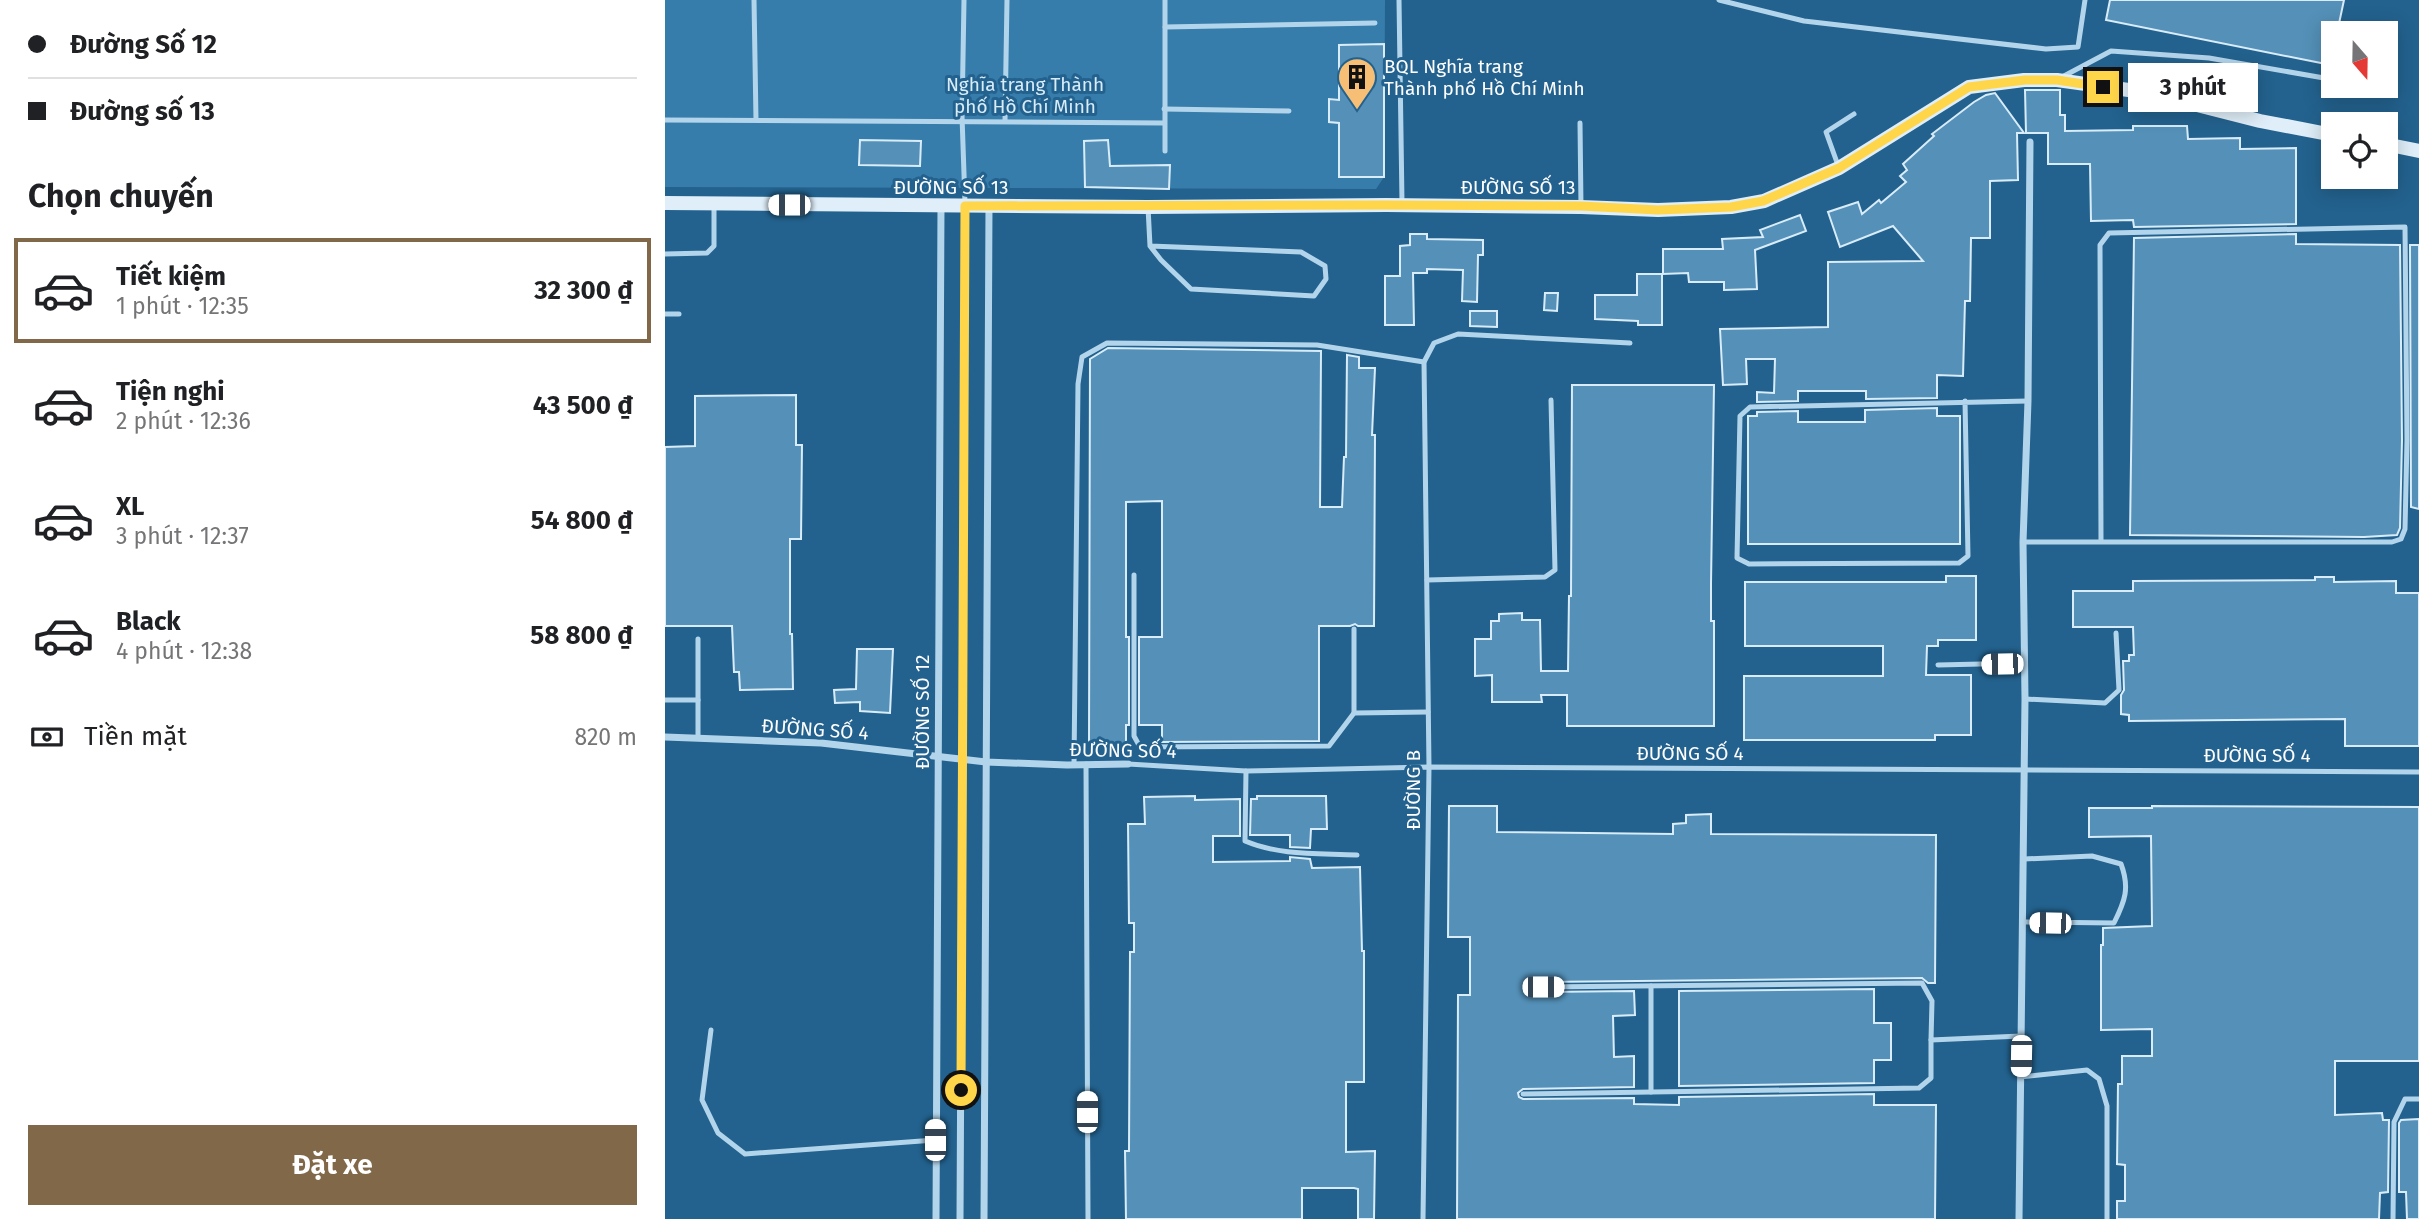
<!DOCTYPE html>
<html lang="vi">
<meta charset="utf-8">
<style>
body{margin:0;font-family:"Fira Sans",sans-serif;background:#f6f6f6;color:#202124;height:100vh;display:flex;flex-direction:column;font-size:26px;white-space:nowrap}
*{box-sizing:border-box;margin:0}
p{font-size:23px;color:#757577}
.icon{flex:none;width:38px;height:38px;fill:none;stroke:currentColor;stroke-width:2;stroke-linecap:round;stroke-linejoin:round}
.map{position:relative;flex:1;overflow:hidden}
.details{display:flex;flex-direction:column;background:#fff;width:665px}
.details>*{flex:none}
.guide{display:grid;align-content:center;height:154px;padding:0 28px;background:#fff}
.needle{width:46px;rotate:160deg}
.fabs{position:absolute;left:1656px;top:21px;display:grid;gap:14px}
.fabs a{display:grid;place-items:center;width:77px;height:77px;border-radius:0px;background:#fff;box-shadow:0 4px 18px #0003;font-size:35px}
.end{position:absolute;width:32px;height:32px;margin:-16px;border:9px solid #ffd54a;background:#111;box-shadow:0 0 0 4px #111}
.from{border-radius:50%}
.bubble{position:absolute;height:49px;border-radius:0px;background:#fff;box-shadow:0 4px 18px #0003;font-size:23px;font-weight:700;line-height:49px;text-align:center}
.car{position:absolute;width:21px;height:42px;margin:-21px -10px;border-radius:9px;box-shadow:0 0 5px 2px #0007;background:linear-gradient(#fff 24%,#345 0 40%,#fff 0 76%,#345 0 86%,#fff 0)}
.guide b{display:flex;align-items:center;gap:24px;height:66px;font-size:26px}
.guide b+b{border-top:2px solid #e0e0e0}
.guide i{width:18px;height:18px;background:#202124}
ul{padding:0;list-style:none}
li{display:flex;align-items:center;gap:21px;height:105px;margin:0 14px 10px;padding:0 14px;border:4px solid transparent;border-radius:0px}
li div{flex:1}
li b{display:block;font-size:26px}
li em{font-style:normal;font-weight:700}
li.selected{border-color:#816849}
li>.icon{width:63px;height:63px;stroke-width:1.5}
h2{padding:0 28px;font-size:32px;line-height:84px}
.pay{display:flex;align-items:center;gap:18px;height:77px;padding:0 28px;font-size:26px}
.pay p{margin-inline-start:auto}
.button{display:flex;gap:14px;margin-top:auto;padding:14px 28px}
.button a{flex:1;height:80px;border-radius:0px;background:#816849;color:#fff;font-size:28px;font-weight:700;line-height:80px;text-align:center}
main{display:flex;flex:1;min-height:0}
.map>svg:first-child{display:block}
.green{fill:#377dab}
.building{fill:#5490b8;stroke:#d8ecf9;stroke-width:2}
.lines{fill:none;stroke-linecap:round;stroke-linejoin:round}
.lane{stroke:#b3d5ec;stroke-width:5}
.street{stroke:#b3d5ec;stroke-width:7}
.secondary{stroke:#dfeef9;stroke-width:14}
.route{stroke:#ffd54a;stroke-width:9}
.labels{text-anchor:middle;stroke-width:6;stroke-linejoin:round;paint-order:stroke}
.poi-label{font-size:19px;fill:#fff;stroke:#23628e;text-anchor:start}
.park-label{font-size:19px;fill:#d8ecf9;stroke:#23628e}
.street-label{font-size:19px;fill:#fff;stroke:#23628e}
</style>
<main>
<section class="details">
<div class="guide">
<b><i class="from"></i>Đường Số 12</b>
<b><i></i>Đường số 13</b>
</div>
<h2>Chọn chuyến</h2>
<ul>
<li class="selected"><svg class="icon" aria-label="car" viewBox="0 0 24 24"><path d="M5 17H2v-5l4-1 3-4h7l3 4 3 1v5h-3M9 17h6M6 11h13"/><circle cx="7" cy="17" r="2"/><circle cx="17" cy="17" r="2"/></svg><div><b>Tiết kiệm</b><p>1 phút · 12:35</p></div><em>32 300 ₫</em></li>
<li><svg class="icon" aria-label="car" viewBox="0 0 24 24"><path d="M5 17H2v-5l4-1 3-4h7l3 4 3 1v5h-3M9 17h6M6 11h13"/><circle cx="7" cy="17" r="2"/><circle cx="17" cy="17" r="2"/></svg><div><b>Tiện nghi</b><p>2 phút · 12:36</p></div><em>43 500 ₫</em></li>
<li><svg class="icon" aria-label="car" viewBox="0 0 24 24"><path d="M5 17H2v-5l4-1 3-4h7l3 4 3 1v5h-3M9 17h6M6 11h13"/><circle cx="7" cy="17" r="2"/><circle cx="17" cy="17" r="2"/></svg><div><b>XL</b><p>3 phút · 12:37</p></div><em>54 800 ₫</em></li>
<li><svg class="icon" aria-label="car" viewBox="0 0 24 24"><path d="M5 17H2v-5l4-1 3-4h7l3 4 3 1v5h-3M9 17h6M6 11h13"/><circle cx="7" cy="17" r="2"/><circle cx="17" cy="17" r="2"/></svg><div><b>Black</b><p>4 phút · 12:38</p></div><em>58 800 ₫</em></li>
</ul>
<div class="pay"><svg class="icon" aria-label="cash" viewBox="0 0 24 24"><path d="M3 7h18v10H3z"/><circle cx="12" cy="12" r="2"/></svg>Tiền mặt<p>820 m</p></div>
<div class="button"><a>Đặt xe</a></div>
</section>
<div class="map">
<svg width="1754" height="1219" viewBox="0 0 1754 1219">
<rect width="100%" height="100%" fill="#23628e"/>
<!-- green -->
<path class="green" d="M 0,0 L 720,0 L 719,177 L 711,189 L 0,187 Z"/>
<!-- building -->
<g class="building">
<path d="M 1445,0 L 1679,0 L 1672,33 L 1668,33 L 1666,65 L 1441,20 Z"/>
<path d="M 719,44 L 719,177 L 674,177 L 674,123 L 664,122 L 664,99 L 674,100 L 674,45 Z"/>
<path d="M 1360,90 L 1395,90 L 1395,115 L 1400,115 L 1400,131 L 1468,130 L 1468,126 L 1522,126 L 1523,139 L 1575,138 L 1575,149 L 1631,148 L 1631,224 L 1469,227 L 1468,220 L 1426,221 L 1425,164 L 1383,164 L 1383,133 L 1361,133 Z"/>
<path d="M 1330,93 L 1359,133 L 1352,133 L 1353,180 L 1325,181 L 1325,238 L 1306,238 L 1305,301 L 1300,301 L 1298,376 L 1272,375 L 1272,398 L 1201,399 L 1201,391 L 1133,391 L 1133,401 L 1092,402 L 1092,392 L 1109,393 L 1110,359 L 1081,359 L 1082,384 L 1058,385 L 1055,329 L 1163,327 L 1163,262 L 1258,261 L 1228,226 L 1175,247 L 1163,212 L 1193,202 L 1197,214 L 1214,200 L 1216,203 L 1241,182 L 1235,176 L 1242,170 L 1238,164 L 1269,136 L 1267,134 L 1309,102 L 1321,95 Z"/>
<path d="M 195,140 L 256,141 L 255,166 L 194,165 Z"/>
<path d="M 443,140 L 445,166 L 505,165 L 504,189 L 420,187 L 419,141 Z"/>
<path d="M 1135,215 L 1141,231 L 1090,250 L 1092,289 L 1059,290 L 1059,282 L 1024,282 L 1023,273 L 998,274 L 998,249 L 1058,249 L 1057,239 L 1098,237 L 1095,230 Z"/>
<path d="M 745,234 L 762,234 L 762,239 L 818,240 L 818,255 L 813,255 L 812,302 L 797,301 L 798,270 L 762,269 L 762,273 L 748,273 L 749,325 L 720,325 L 720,276 L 735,276 L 735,246 L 745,245 Z"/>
<path d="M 1631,234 L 1631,244 L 1735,245 L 1737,440 L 1735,528 L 1732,535 L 1699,537 L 1465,535 L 1469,238 Z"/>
<path d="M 1745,245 L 1754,245 L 1754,509 L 1746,507 Z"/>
<path d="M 972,274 L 997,274 L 997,325 L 973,325 L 973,321 L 930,319 L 930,295 L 972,295 Z"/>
<path d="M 880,293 L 893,293 L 892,311 L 879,310 Z"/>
<path d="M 805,311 L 832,311 L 832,327 L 805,326 Z"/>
<path d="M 443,348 L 656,351 L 655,507 L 677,507 L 679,457 L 681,457 L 682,355 L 694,357 L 694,368 L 710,368 L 707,435 L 710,435 L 709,626 L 693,626 L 690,624 L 685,626 L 654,626 L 654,741 L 497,742 L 497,725 L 474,725 L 474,637 L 497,637 L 497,501 L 461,502 L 461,637 L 464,637 L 464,725 L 461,725 L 461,744 L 424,745 L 425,359 Z"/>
<path d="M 907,385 L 1049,385 L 1046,584 L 1046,621 L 1049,621 L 1049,726 L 902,726 L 902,695 L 876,695 L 877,702 L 827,702 L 827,675 L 810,676 L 810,639 L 826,639 L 826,621 L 834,621 L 834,614 L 857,613 L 857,620 L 875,620 L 876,671 L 903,671 L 904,596 L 906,596 Z"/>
<path d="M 131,395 L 131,445 L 137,445 L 136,539 L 125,539 L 125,634 L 127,634 L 128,689 L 75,690 L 74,672 L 69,672 L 67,626 L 0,626 L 0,447 L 30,446 L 30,396 Z"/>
<path d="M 1272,408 L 1272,416 L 1295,416 L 1295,544 L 1083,544 L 1083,416 L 1092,416 L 1092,412 L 1133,411 L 1133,422 L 1200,422 L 1200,410 Z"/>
<path d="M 1281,576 L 1311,576 L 1311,640 L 1273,640 L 1273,646 L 1262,646 L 1261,675 L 1306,675 L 1306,735 L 1270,735 L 1270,740 L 1079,740 L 1079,676 L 1218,676 L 1218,646 L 1080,646 L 1080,582 L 1281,582 Z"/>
<path d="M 1650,577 L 1669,577 L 1669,582 L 1731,581 L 1731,593 L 1754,593 L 1754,746 L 1680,746 L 1680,719 L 1464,721 L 1464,715 L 1456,714 L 1456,695 L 1459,690 L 1458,661 L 1464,661 L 1464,655 L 1469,655 L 1468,627 L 1408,627 L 1408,591 L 1468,591 L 1468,581 L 1650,580 Z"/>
<path d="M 192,649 L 228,649 L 225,713 L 195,711 L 195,702 L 170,703 L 169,690 L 191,689 Z"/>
<path d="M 530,796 L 530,800 L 575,799 L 575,836 L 548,836 L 548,862 L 625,861 L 625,857 L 645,859 L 647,868 L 695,867 L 697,951 L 699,951 L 699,1082 L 681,1082 L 681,1152 L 710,1151 L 709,1219 L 693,1219 L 693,1189 L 689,1188 L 637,1188 L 637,1219 L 461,1219 L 460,1151 L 464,1151 L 465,952 L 469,952 L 469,923 L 464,923 L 463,824 L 480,824 L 479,797 Z"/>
<path d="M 592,796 L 661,796 L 662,829 L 646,829 L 645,848 L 625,847 L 625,835 L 585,835 L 586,799 L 592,799 Z"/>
<path d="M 784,806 L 832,806 L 832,832 L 1008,834 L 1008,824 L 1021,823 L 1021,815 L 1046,814 L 1046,834 L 1271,835 L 1270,983 L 1263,983 L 1257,978 L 877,982 L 873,988 L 878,992 L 969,991 L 970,1015 L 948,1016 L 949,1057 L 969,1056 L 969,1087 L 858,1089 L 853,1093 L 854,1097 L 858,1099 L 969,1098 L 969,1104 L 1014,1105 L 1014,1097 L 1209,1094 L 1209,1105 L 1271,1105 L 1270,1219 L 792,1219 L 793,995 L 805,995 L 805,937 L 783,937 Z"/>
<path d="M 1487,806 L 1754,807 L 1754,1061 L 1670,1061 L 1670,1115 L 1717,1113 L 1718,1120 L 1724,1120 L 1723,1192 L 1715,1193 L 1714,1219 L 1452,1219 L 1452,1201 L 1460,1201 L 1460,1165 L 1452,1164 L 1453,1084 L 1457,1084 L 1457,1056 L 1487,1056 L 1487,1029 L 1436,1030 L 1436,945 L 1438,945 L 1438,928 L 1487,926 L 1486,836 L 1424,837 L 1424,808 L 1487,808 Z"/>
<path d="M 1209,989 L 1209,1023 L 1226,1023 L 1226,1060 L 1209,1060 L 1209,1083 L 1014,1086 L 1014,991 Z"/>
<path d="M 1754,1119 L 1754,1219 L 1742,1219 L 1741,1192 L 1734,1192 L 1734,1123 L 1736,1120 Z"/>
</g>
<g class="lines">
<!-- lane -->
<g class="lane">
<path d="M 89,0 L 91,120"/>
<path d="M 299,0 L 297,116 L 300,203"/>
<path d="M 500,0 L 500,151"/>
<path d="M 734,0 L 737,202"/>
<path d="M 1054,0 L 1139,21 L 1381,49 L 1413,47 L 1420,0"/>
<path d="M 500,27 L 710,23"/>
<path d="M 1397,77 L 1446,51 L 1544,58 L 1659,78"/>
<path d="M 499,109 L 624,111"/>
<path d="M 0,120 L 499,123"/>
<path d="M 340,121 L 342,0"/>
<path d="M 915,123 L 916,207"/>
<path d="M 1174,168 L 1161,132 L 1189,114"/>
<path d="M 483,207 L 485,246 L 496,260 L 526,289 L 649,296 L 661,279 L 660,266 L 636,252 L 485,246"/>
<path d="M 0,254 L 42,253 L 49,246 L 49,204"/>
<path d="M 0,314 L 14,314"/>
<path d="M 1300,401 L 1303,556 L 1294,563 L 1084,564 L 1072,558 L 1075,416 L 1085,407 L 1363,401"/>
<path d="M 1358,542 L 1727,542 L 1736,539 L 1740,529 L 1742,440 L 1740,227 L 1444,233 L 1435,245 L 1436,541"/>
<path d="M 469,575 L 469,736 L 475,747 L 664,746 L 689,713 L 763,712"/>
<path d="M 762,580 L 880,577 L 890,570 L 886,400"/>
<path d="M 33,639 L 33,738"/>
<path d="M 1273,665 L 1359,663"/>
<path d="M 1360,699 L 1440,703 L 1454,690 L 1451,633"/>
<path d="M 0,700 L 33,700"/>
<path d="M 689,713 L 689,629"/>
<path d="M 421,764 L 423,1219"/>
<path d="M 463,764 L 581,771 L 764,767 L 1754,772"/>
<path d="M 409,765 L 413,384 L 417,357 L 442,343 L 652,345 L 759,362"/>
<path d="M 581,771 L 580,841 C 615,856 655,853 692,855"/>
<path d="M 1358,922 L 1449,923 C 1460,901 1465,888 1456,864 L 1427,856 L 1359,859"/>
<path d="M 986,986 L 986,1092"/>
<path d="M 878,987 L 1257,983 L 1267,1001 L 1266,1040 L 1356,1036"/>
<path d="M 46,1030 L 37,1100 L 53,1133 L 80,1154 L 270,1140"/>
<path d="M 1355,1077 L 1422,1070 L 1434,1079 L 1442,1106 L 1442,1219"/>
<path d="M 858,1094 L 1254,1088 L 1266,1078 L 1266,1040"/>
<path d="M 758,1219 L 764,767 L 759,362 L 769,343 L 793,334 L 965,343"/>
<path d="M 1728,1219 L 1729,1122 L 1740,1099 L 1754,1099"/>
</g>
<!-- street -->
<g class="street">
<path d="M 0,737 L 156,743 L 321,762 L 402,765 L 463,764"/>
<path d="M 271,1219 L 276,206"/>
<path d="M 295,1219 L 300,206"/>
<path d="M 319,1219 L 324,206"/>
<path d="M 1354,1219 L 1360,699 L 1358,542 L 1363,401 L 1365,142"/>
</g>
<!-- secondary -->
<g class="secondary">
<path d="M 1720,144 L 1754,151"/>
<path d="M 0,203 L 483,207 L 721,205 L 916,207 L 993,210 L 1066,207 L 1099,201 L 1174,168 L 1304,87 L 1359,80 L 1392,80 L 1485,93 L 1595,121 L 1668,135"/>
</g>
</g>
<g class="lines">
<!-- route -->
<path class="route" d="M 296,1090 L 300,206 L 721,205 L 916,206 L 993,210 L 1066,207 L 1098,201 L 1174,168 L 1304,87 L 1360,80 L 1392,80 L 1438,87"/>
</g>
<!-- icons -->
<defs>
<symbol id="building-pin" viewBox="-11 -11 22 30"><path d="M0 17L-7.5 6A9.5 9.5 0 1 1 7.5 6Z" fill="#f7be76" stroke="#23628e"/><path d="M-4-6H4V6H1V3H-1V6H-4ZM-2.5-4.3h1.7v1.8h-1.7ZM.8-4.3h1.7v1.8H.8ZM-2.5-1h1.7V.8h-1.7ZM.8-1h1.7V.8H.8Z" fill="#111"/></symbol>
</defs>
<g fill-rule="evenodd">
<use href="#building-pin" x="670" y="55" width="44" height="60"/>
</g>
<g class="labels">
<!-- poi labels -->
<g class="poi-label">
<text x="719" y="73">BQL Nghĩa trang<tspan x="719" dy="22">Thành phố Hồ Chí Minh</tspan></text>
</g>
<!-- park labels -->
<g class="park-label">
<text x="360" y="91">Nghĩa trang Thành<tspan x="360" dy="22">phố Hồ Chí Minh</tspan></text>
</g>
<!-- street labels -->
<g class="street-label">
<text x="286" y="194">ĐƯỜNG SỐ 13</text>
<text x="853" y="194">ĐƯỜNG SỐ 13</text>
<text transform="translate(257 712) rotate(-90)" y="7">ĐƯỜNG SỐ 12</text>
<text transform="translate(150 729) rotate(4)" y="7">ĐƯỜNG SỐ 4</text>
<text transform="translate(458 750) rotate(1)" y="7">ĐƯỜNG SỐ 4</text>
<text x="1025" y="760">ĐƯỜNG SỐ 4</text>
<text x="1592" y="762">ĐƯỜNG SỐ 4</text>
<text transform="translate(748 790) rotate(-90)" y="7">ĐƯỜNG B</text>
</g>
</g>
</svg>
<div class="fabs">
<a><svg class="needle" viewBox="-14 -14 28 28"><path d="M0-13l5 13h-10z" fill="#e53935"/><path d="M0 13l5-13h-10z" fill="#757577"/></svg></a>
<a><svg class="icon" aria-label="locate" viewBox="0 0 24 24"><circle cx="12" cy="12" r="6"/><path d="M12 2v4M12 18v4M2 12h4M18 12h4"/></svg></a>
</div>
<i class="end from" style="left:296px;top:1090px"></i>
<i class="end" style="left:1438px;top:87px"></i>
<div class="bubble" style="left:1463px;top:63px;width:130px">3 phút</div>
<i class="car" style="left:124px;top:205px;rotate:270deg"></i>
<i class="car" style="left:1337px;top:664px;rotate:269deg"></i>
<i class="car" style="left:1385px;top:923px;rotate:271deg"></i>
<i class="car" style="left:878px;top:987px;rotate:90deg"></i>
<i class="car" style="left:1356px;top:1056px;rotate:181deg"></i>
<i class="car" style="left:422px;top:1112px;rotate:0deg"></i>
<i class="car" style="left:270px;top:1140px;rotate:0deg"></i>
</div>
</main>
